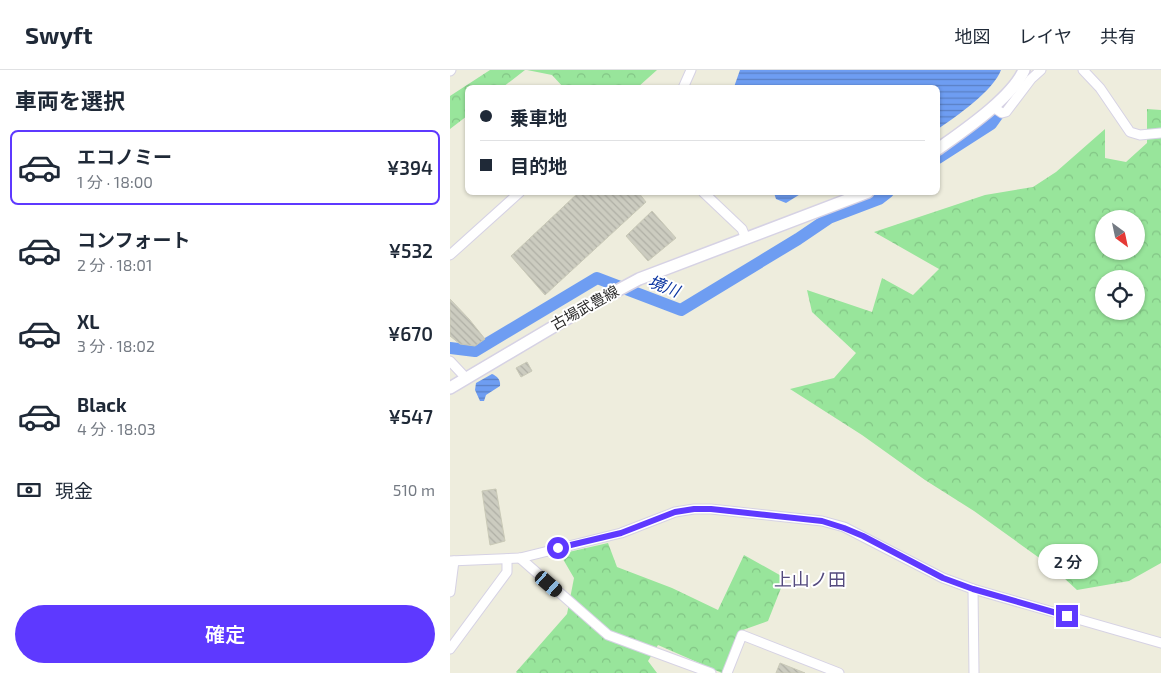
<!DOCTYPE html>
<html lang="ja">
<meta charset="utf-8">
<style>
body{margin:0;font-family:"Exo 2","Noto Sans JP",sans-serif;background:#f6f6f7;color:#1f2937;height:100vh;display:flex;flex-direction:column;font-size:19px;white-space:nowrap}
*{box-sizing:border-box;margin:0}
p{font-size:16px;color:#747a83}
.icon{flex:none;width:28px;height:28px;fill:none;stroke:currentColor;stroke-width:2;stroke-linecap:round;stroke-linejoin:round}
.map{position:relative;flex:1;overflow:hidden}
.panel{display:flex;flex-direction:column;background:#fff;width:450px}
.panel>*{flex:none}
.banner{position:absolute;left:15px;top:15px;width:475px;height:110px;border-radius:8px;box-shadow:0 1px 4px #0004;display:grid;align-content:center;height:110px;padding:0 15px;background:#fff}
.needle{width:32px;rotate:147deg}
.fabs{position:absolute;left:645px;top:140px;display:grid;gap:10px}
.fabs a{display:grid;place-items:center;width:50px;height:50px;border-radius:50%;background:#fff;box-shadow:0 1px 4px #0004;font-size:25px}
.end{position:absolute;width:22px;height:22px;margin:-11px;border:6px solid #5e39ff;background:#fff;box-shadow:0 0 0 2px #fff}
.from{border-radius:50%}
.bubble{position:absolute;height:35px;border-radius:18px;background:#fff;box-shadow:0 1px 4px #0004;font-size:16px;font-weight:600;line-height:35px;text-align:center}
.car{position:absolute;width:15px;height:30px;margin:-15px -8px;border-radius:6px;box-shadow:0 0 4px 1px #0007;background:linear-gradient(#222 24%,#8ab4d8 0 40%,#222 0 76%,#8ab4d8 0 86%,#222 0)}
.banner b{display:flex;align-items:center;gap:18px;height:48px;font-size:19px}
.banner b+b{border-top:1px solid #e0e1e3}
.banner i{width:12px;height:12px;background:#1f2937}
ul{padding:0;list-style:none}
li{display:flex;align-items:center;gap:15px;height:75px;margin:0 10px 8px;padding:0 5px;border:2px solid transparent;border-radius:8px}
li div{flex:1}
li b{display:block;font-size:19px}
li em{font-style:normal;font-weight:600}
li.selected{border-color:#5e39ff}
li>.icon{width:45px;height:45px;stroke-width:1.5}
h2{padding:0 15px;font-size:22px;line-height:60px}
.pay{display:flex;align-items:center;gap:12px;height:55px;padding:0 15px;font-size:19px}
.pay p{margin-inline-start:auto}
.button{display:flex;gap:10px;margin-top:auto;padding:10px 15px}
.button a{flex:1;height:58px;border-radius:30px;background:#5e39ff;color:#fff;font-size:20px;font-weight:600;line-height:58px;text-align:center}
header{display:flex;align-items:center;gap:30px;box-sizing:border-box;height:70px;padding:0 25px;background:#fff;border-bottom:1px solid #e0e1e3}
header strong{font-size:24px}
nav{display:flex;gap:28px;margin-inline-start:auto;font-size:18px}
main{display:flex;flex:1;min-height:0}
.map>svg:first-child{display:block}
.forest{fill:url(#forest-crowns);fill-rule:evenodd}
.water{fill:url(#water-rules)}
.lines{fill:none;stroke-linecap:round;stroke-linejoin:round}
.river{stroke:#6e9df2;stroke-width:12}
.building{fill:url(#building-back-hatch);stroke:#c9c9b7}
.minor-casing{stroke:#d6d2e4;stroke-width:11}
.secondary-casing{stroke:#d6d2e4;stroke-width:14}
.minor{stroke:#fff;stroke-width:9}
.secondary{stroke:#fff;stroke-width:11}
.route{stroke:#5e39ff;stroke-width:6}
.labels{text-anchor:middle;stroke-width:4;stroke-linejoin:round;paint-order:stroke}
.street-label{font-size:15px;fill:#2b2b2b;stroke:#fff}
.water-label{font-size:16px;font-style:italic;fill:#0a34a1;stroke:#fff}
.quarter-label{font-size:18px;fill:#544a7e;stroke:#fff}
</style>
<header>
<strong>Swyft</strong>
<nav><a>地図</a><a>レイヤ</a><a>共有</a></nav>
</header>
<main>
<section class="panel">
<h2>車両を選択</h2>
<ul>
<li class="selected"><svg class="icon" aria-label="car" viewBox="0 0 24 24"><path d="M5 17H2v-5l4-1 3-4h7l3 4 3 1v5h-3M9 17h6M6 11h13"/><circle cx="7" cy="17" r="2"/><circle cx="17" cy="17" r="2"/></svg><div><b>エコノミー</b><p>1 分 · 18:00</p></div><em>¥394</em></li>
<li><svg class="icon" aria-label="car" viewBox="0 0 24 24"><path d="M5 17H2v-5l4-1 3-4h7l3 4 3 1v5h-3M9 17h6M6 11h13"/><circle cx="7" cy="17" r="2"/><circle cx="17" cy="17" r="2"/></svg><div><b>コンフォート</b><p>2 分 · 18:01</p></div><em>¥532</em></li>
<li><svg class="icon" aria-label="car" viewBox="0 0 24 24"><path d="M5 17H2v-5l4-1 3-4h7l3 4 3 1v5h-3M9 17h6M6 11h13"/><circle cx="7" cy="17" r="2"/><circle cx="17" cy="17" r="2"/></svg><div><b>XL</b><p>3 分 · 18:02</p></div><em>¥670</em></li>
<li><svg class="icon" aria-label="car" viewBox="0 0 24 24"><path d="M5 17H2v-5l4-1 3-4h7l3 4 3 1v5h-3M9 17h6M6 11h13"/><circle cx="7" cy="17" r="2"/><circle cx="17" cy="17" r="2"/></svg><div><b>Black</b><p>4 分 · 18:03</p></div><em>¥547</em></li>
</ul>
<div class="pay"><svg class="icon" aria-label="cash" viewBox="0 0 24 24"><path d="M3 7h18v10H3z"/><circle cx="12" cy="12" r="2"/></svg>現金<p>510 m</p></div>
<div class="button"><a>確定</a></div>
</section>
<div class="map">
<svg width="711" height="603" viewBox="0 0 711 603">
<defs>
<pattern id="forest-crowns" width="20" height="18" patternUnits="userSpaceOnUse" patternTransform="scale(1.25)"><rect width="20" height="18" fill="#98e59b"/><path d="M2 6a3 3 0 1 1 6 0M12 15a3 3 0 1 1 6 0" fill="none" stroke="#83c586"/></pattern>
<pattern id="water-rules" width="6" height="5" patternUnits="userSpaceOnUse" patternTransform="scale(1.25)"><rect width="6" height="5" fill="#6e9df2"/><path d="M0 2.5h6" fill="none" stroke="#5b80c4"/></pattern>
<pattern id="building-back-hatch" width="6" height="6" patternUnits="userSpaceOnUse" patternTransform="scale(1.25)"><rect width="6" height="6" fill="#ccccc0"/><path d="M-1 5l2 2M0 0l6 6M5-1l2 2" fill="none" stroke="#afafa5"/></pattern>
</defs>
<rect width="100%" height="100%" fill="#eeeddd"/>
<!-- forest -->
<g class="forest">
<path d="M 40,0 L 75,0 L 53,17 L 18,18 L 17,46 L 0,59 L 0,26 Z"/>
<path d="M 77,0 L 207,0 L 188,17 L 114,18 L 102,5 Z"/>
<path d="M 697,39 L 711,40 L 711,493 L 679,511 L 627,520 L 602,497 L 524,441 L 475,410 L 412,365 L 340,319 L 384,308 L 406,283 L 362,242 L 357,220 L 422,242 L 432,208 L 463,225 L 489,199 L 424,162 L 535,125 L 583,117 L 606,102 L 655,59 L 655,88 L 676,92 L 697,73 ZM 654,149 L 686,149 L 686,181 L 654,181 ZM 654,209 L 686,209 L 686,241 L 654,241 Z"/>
<path d="M 158,473 L 167,497 L 222,518 L 268,540 L 294,485 L 335,508 L 318,551 L 290,561 L 272,603 L 208,575 L 198,591 L 207,603 L 67,603 L 66,602 L 117,544 L 124,508 L 110,484 Z"/>
</g>
<!-- water -->
<g class="water">
<path d="M 290,0 L 551,0 C 544,20 506,47 488,59 L 488,18 L 284,17 Z"/>
<path d="M 324,123 L 352,123 L 336,133 L 326,129 Z"/>
<path d="M 42,304 C 47,306 51,310 50,316 L 36,325 L 34,331 L 30,331 L 25,320 L 26,313 Z"/>
</g>
<g class="lines">
<!-- river -->
<g class="river">
<path d="M 488,88 L 541,54 L 556,33 L 563,18"/>
<path d="M 0,278 L 25,281 L 147,208 L 231,240 L 348,169 L 379,148 L 429,129 L 438,122"/>
</g>
</g>
<!-- building -->
<g class="building">
<path d="M 129,122 L 188,122 L 196,132 L 95,225 L 61,186 Z"/>
<path d="M 202,141 L 226,168 L 198,191 L 176,166 Z"/>
<path d="M 0,229 L 19,249 L 35,269 L 25,276 L 10,274 L 0,266 Z"/>
<path d="M 77,292 L 82,301 L 71,307 L 66,298 Z"/>
<path d="M 46,419 L 55,471 L 40,475 L 32,421 Z"/>
<path d="M 330,593 L 355,603 L 326,603 Z"/>
</g>
<g class="lines">
<defs>
<g id="minor">
<path d="M 633,0 L 650,18 L 680,62 L 690,65 L 711,63"/>
<path d="M 0,1 L 1,0"/>
<path d="M 233,18 L 241,0"/>
<path d="M 543,37 L 552,43 L 556,42 L 581,9 L 591,0"/>
<path d="M 253,122 L 292,159 L 296,169"/>
<path d="M 0,185 L 70,122"/>
<path d="M 0,291 L 15,307"/>
<path d="M 70,488 L 158,565 L 261,603"/>
<path d="M 0,491 L 70,488 L 171,463 L 225,442 L 244,439 L 261,439 L 372,451 L 394,457 L 493,508 L 523,519 L 711,573"/>
<path d="M 523,519 L 524,603"/>
<path d="M 0,522 L 4,491"/>
<path d="M 0,579 L 57,502 L 57,489"/>
<path d="M 277,603 L 292,565 L 389,603"/>
</g>
<g id="secondary">
<path d="M 488,79 C 513,61 562,28 574,0"/>
<path d="M 0,318 L 135,238 L 189,209 L 418,122"/>
</g>
</defs>
<!-- minor casing -->
<use href="#minor" class="minor-casing"/>
<!-- secondary casing -->
<use href="#secondary" class="secondary-casing"/>
<!-- minor -->
<use href="#minor" class="minor"/>
<!-- secondary -->
<use href="#secondary" class="secondary"/>
</g>
<g class="lines">
<!-- route -->
<path class="route" d="M 108,478 L 171,463 L 225,442 L 244,439 L 261,439 L 372,451 L 394,458 L 413,466 L 493,508 L 523,519 L 617,546"/>
</g>
<g class="labels">
<!-- street labels -->
<g class="street-label">
<text transform="translate(135 238) rotate(-29)" y="5">古場武豊線</text>
</g>
<!-- water labels -->
<g class="water-label">
<text transform="translate(214 216) rotate(21)" y="6">境川</text>
</g>
<!-- quarter labels -->
<g class="quarter-label">
<text x="360" y="516">上山ノ田</text>
</g>
</g>
</svg>
<div class="fabs">
<a><svg class="needle" viewBox="-14 -14 28 28"><path d="M0-13l5 13h-10z" fill="#e53935"/><path d="M0 13l5-13h-10z" fill="#747a83"/></svg></a>
<a><svg class="icon" aria-label="locate" viewBox="0 0 24 24"><circle cx="12" cy="12" r="6"/><path d="M12 2v4M12 18v4M2 12h4M18 12h4"/></svg></a>
</div>
<i class="end from" style="left:108px;top:478px"></i>
<i class="end" style="left:617px;top:546px"></i>
<div class="bubble" style="left:588px;top:474px;width:60px">2 分</div>
<i class="car" style="left:99px;top:514px;rotate:131deg"></i>
<div class="banner">
<b><i class="from"></i>乗車地</b>
<b><i></i>目的地</b>
</div>
</div>
</main>
